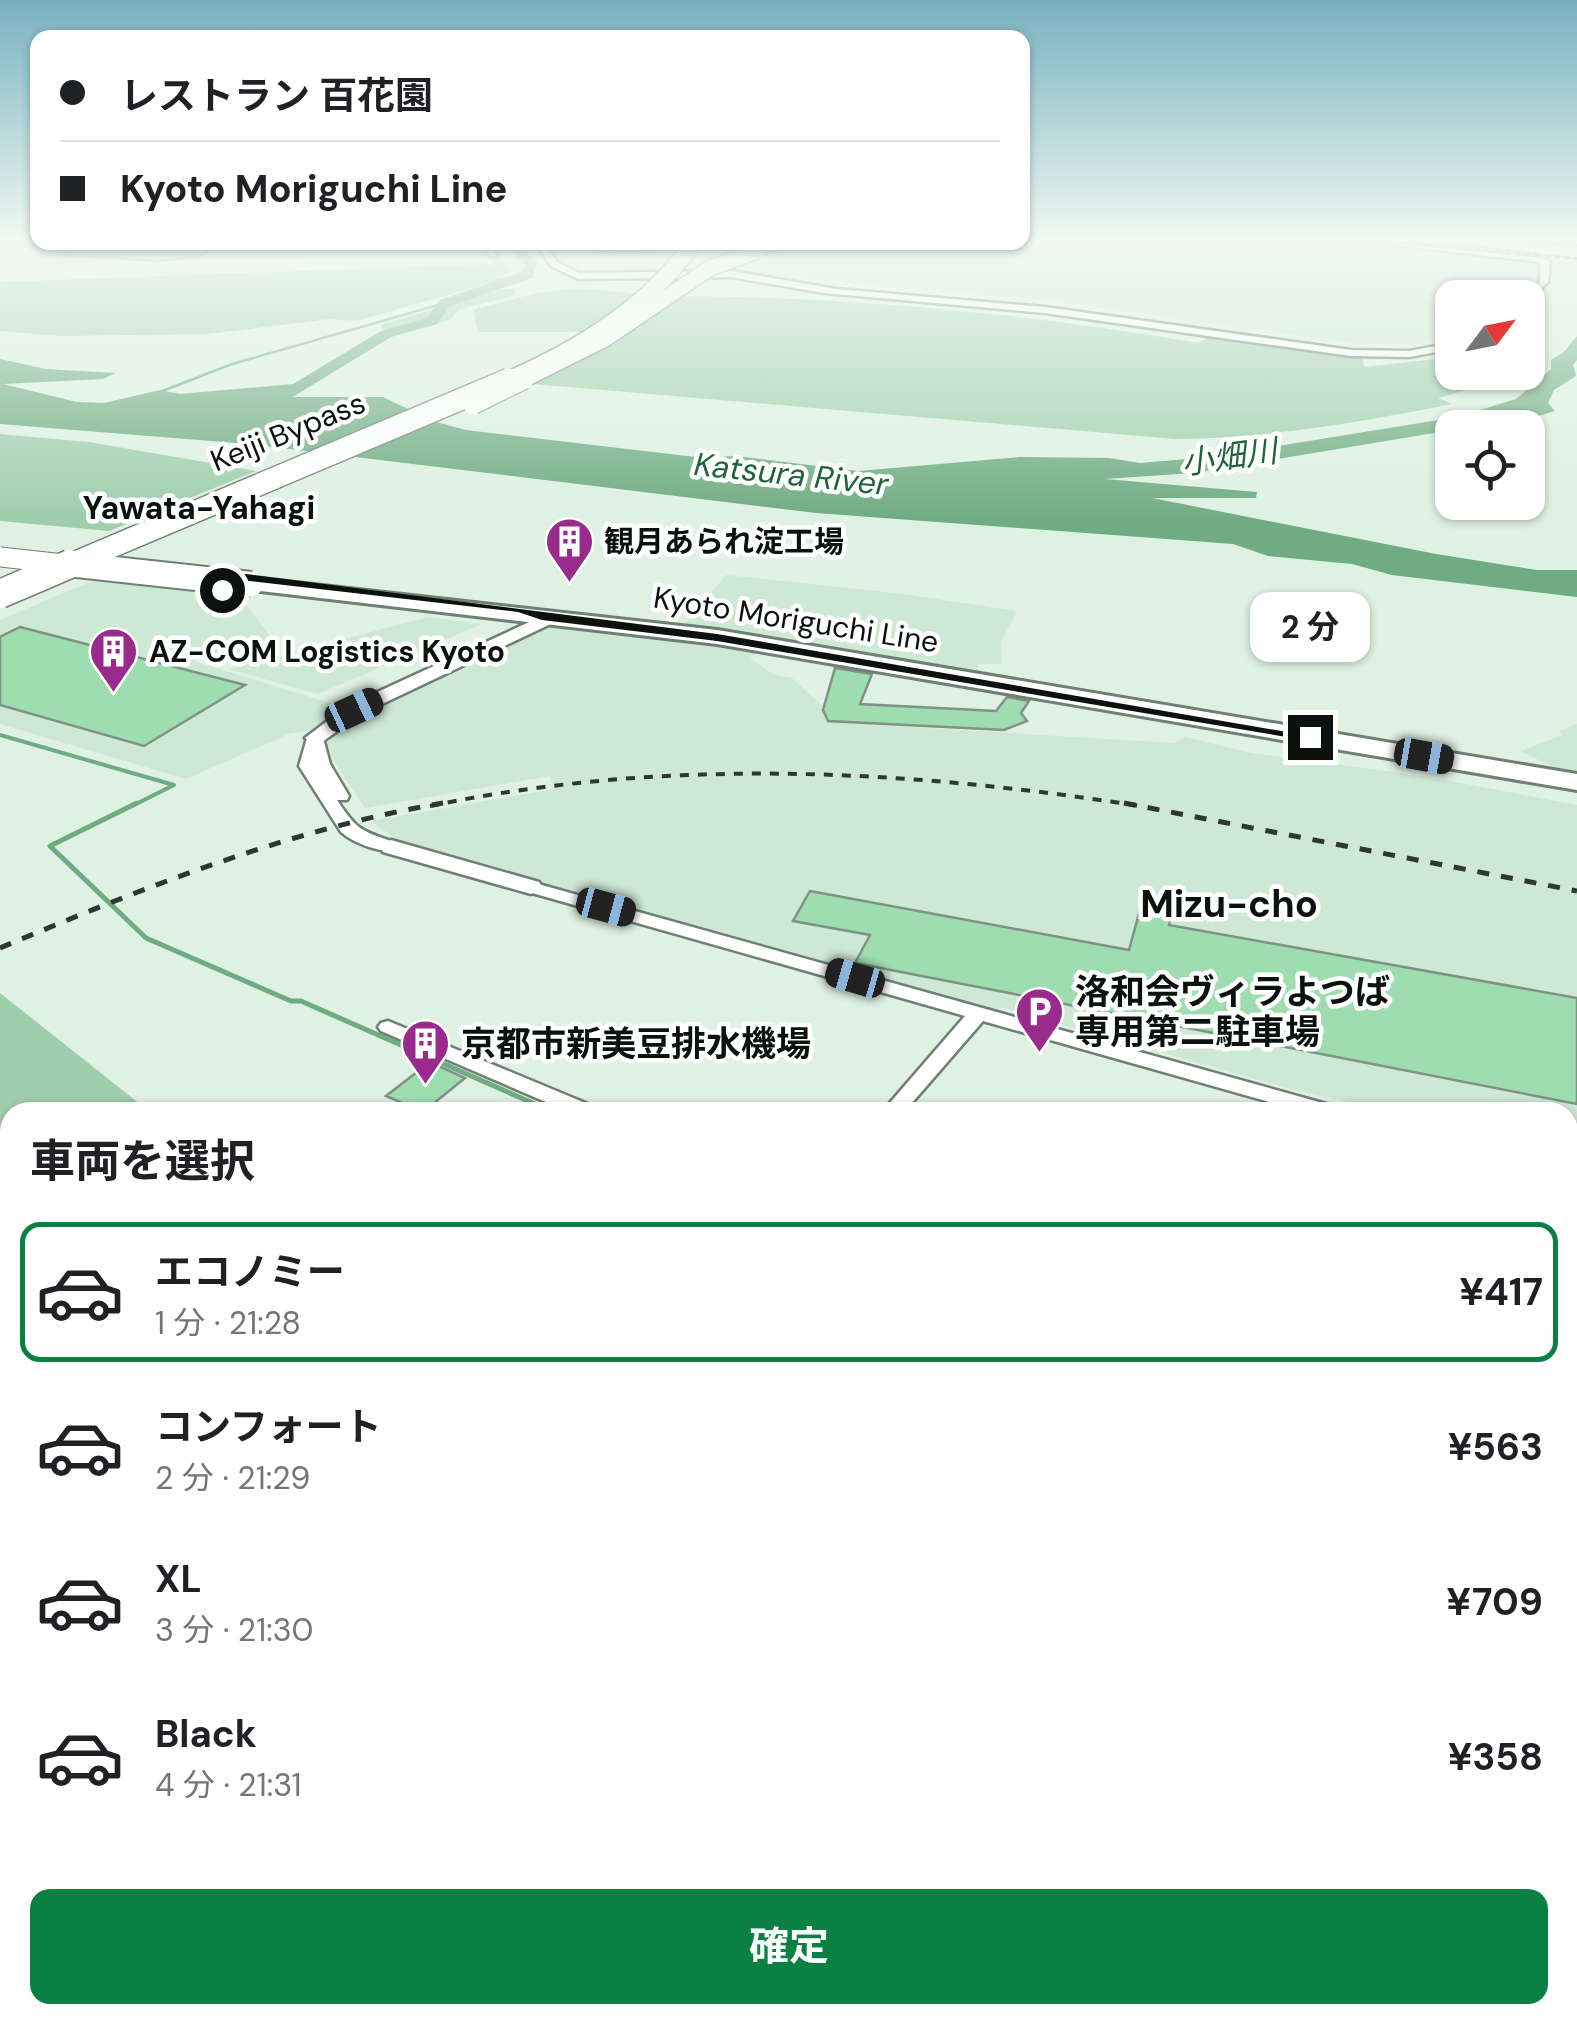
<!DOCTYPE html>
<html lang="ja">
<meta charset="utf-8">
<style>
body{margin:0;font-family:"DM Sans","Noto Sans JP",sans-serif;background:#f2f2f2;color:#202124;height:100vh;display:flex;flex-direction:column;font-size:38px;white-space:nowrap}
*{box-sizing:border-box;margin:0}
p{font-size:32px;color:#757577}
.icon{flex:none;width:55px;height:55px;fill:none;stroke:currentColor;stroke-width:2;stroke-linecap:round;stroke-linejoin:round}
.map{position:relative;flex:1;overflow:hidden}
.sheet{position:absolute;left:0px;top:1102px;width:1578px;height:922px;display:flex;flex-direction:column;background:#fff;border-radius:30px 30px 0 0;box-shadow:0 2px 8px #0004}
.sheet>*{flex:none}
.banner{position:absolute;left:30px;top:30px;width:1000px;height:220px;border-radius:20px;box-shadow:0 2px 8px #0004;display:grid;align-content:center;height:220px;padding:0 30px;background:#fff}
.needle{width:65px;rotate:58deg}
.controls{position:absolute;left:1435px;top:280px;display:grid;gap:20px}
.controls a{display:grid;place-items:center;width:110px;height:110px;border-radius:20px;background:#fff;box-shadow:0 2px 8px #0004;font-size:50px}
.end{position:absolute;width:45px;height:45px;margin:-22px;border:12px solid #0b110c;background:#fff;box-shadow:0 0 0 5px #fff}
.from{border-radius:50%}
.bubble{position:absolute;height:70px;border-radius:20px;background:#fff;box-shadow:0 2px 8px #0004;font-size:32px;font-weight:700;line-height:70px;text-align:center}
.car{position:absolute;width:30px;height:60px;margin:-30px -15px;border-radius:12px;box-shadow:0 0 8px 2px #0007;background:linear-gradient(#222 24%,#8ab4d8 0 40%,#222 0 76%,#8ab4d8 0 86%,#222 0)}
.banner b{display:flex;align-items:center;gap:35px;height:95px;font-size:38px}
.banner b+b{border-top:2px solid #e0e0e0}
.banner i{width:25px;height:25px;background:#202124}
ul{padding:0;list-style:none}
li{display:flex;align-items:center;gap:30px;height:140px;margin:0 20px 15px;padding:0 10px;border:5px solid transparent;border-radius:20px}
li div{flex:1}
li b{display:block;font-size:38px}
li em{font-style:normal;font-weight:700}
li.on{border-color:#0b8043}
li>.icon{width:90px;height:90px;stroke-width:1.5}
h2{padding:0 30px;font-size:45px;line-height:120px}
.action{display:flex;gap:20px;margin-top:auto;padding:20px 30px}
.action a{flex:1;height:115px;border-radius:20px;background:#0b8043;color:#fff;font-size:40px;font-weight:700;line-height:115px;text-align:center}
.map>svg:first-child{display:block}
.built{fill:#cde8d4}
.green{fill:#9fceac}
.water{fill:#6fac81}
.lines{fill:none;stroke-linecap:round;stroke-linejoin:round}
.stream-far3{stroke:#6fac81;stroke-width:2.5}
.stream-far2{stroke:#6fac81;stroke-width:4}
.stream-far1{stroke:#6fac81;stroke-width:5}
.stream{stroke:#6fac81;stroke-width:8}
.river{fill:#6fac81;fill-rule:evenodd}
.building{fill:#9dddaf;stroke:#809285;stroke-width:2.5}
.minor-casing{stroke:#6f8073;stroke-width:5}
.tertiary-casing{stroke:#6f8073;stroke-width:5}
.primary-casing{stroke:#6f8073;stroke-width:6}
.trunk-casing{stroke:#6f8073;stroke-width:5}
.motorway-casing{stroke:#6f8073;stroke-width:4}
.minor{fill:#fff;fill-rule:evenodd}
.tertiary{fill:#fff;fill-rule:evenodd}
.primary{fill:#fff;fill-rule:evenodd}
.trunk{fill:#fff;fill-rule:evenodd}
.motorway{fill:#fff;fill-rule:evenodd}
.rail-far2{stroke:#2f3731;stroke-width:2.5;stroke-dasharray:5 5;stroke-linecap:butt}
.rail-far1{stroke:#2f3731;stroke-width:4;stroke-dasharray:9 9;stroke-linecap:butt}
.rail{stroke:#2f3731;stroke-width:5;stroke-dasharray:12 12;stroke-linecap:butt}
.primary-bridge-far1-casing{stroke:#6f8073;stroke-width:21;stroke-linecap:butt}
.primary-bridge-casing{stroke:#6f8073;stroke-width:28;stroke-linecap:butt}
.trunk-bridge-far1-casing{stroke:#6f8073;stroke-width:18;stroke-linecap:butt}
.trunk-bridge-casing{stroke:#6f8073;stroke-width:22;stroke-linecap:butt}
.motorway-bridge-far2-casing{stroke:#6f8073;stroke-width:19;stroke-linecap:butt}
.motorway-bridge-far1-casing{stroke:#6f8073;stroke-width:24;stroke-linecap:butt}
.motorway-bridge-casing{stroke:#6f8073;stroke-width:31;stroke-linecap:butt}
.primary-bridge-far1{stroke:#fff;stroke-width:19}
.primary-bridge{stroke:#fff;stroke-width:24}
.trunk-bridge-far1{stroke:#fff;stroke-width:15}
.trunk-bridge{stroke:#fff;stroke-width:20}
.motorway-bridge-far2{stroke:#fff;stroke-width:16}
.motorway-bridge-far1{stroke:#fff;stroke-width:21}
.motorway-bridge{stroke:#fff;stroke-width:28}
.route{fill:#0b110c}
.labels{text-anchor:middle;stroke-width:9;stroke-linejoin:round;paint-order:stroke}
.far-street-label{font-size:30px;fill:#0b110c;stroke:#fff}
.far-poi-label{font-size:30px;font-weight:bold;fill:#0b110c;stroke:#fff;text-anchor:start}
.far-water-label{font-size:32px;font-style:italic;fill:#1f6339;stroke:#fff}
.far-neighbourhood-label{font-size:32px;font-weight:bold;fill:#0b110c;stroke:#fff}
.poi-label{font-size:35px;font-weight:bold;fill:#0b110c;stroke:#fff;text-anchor:start}
.neighbourhood-label{font-size:38px;font-weight:bold;fill:#0b110c;stroke:#fff}
</style>
<div class="map">
<svg width="1577" height="2023" viewBox="0 0 1577 2023">
<rect width="100%" height="100%" fill="#def1e3"/>
<!-- built -->
<g class="built">
<path d="M 0,237 L 37,237 L 38,242 L 463,243 L 462,253 L 0,266 Z"/>
<path d="M 1023,237 L 1321,237 L 1535,260 L 1497,297 L 1452,298 L 1452,328 L 1424,343 L 1356,344 L 1061,302 L 722,272 L 759,257 L 827,243 L 1022,242 Z"/>
<path d="M 726,575 L 903,594 L 1017,611 L 1001,642 L 1002,664 L 977,664 L 980,672 L 685,624 Z"/>
<path d="M 104,580 L 239,596 L 275,642 L 193,661 L 350,709 L 312,731 L 291,733 L 186,779 L 0,724 L 0,620 L 87,583 Z"/>
<path d="M 429,617 L 482,624 L 318,694 L 229,669 Z"/>
<path d="M 547,626 L 757,652 L 750,658 L 774,675 L 792,678 L 821,705 L 826,722 L 1173,743 L 1185,737 L 1251,753 L 1429,777 L 1577,805 L 1577,1134 L 1568,1133 L 1568,1112 L 1394,1112 L 1291,1089 L 1004,1008 L 993,1011 L 457,861 L 406,846 L 371,821 L 554,789 L 550,776 L 365,808 L 335,763 L 327,744 L 345,720 Z"/>
<path d="M 1577,724 L 1577,773 L 1559,770 L 1521,751 L 1563,735 L 1559,731 Z"/>
</g>
<!-- green -->
<g class="green">
<path d="M 495,253 L 510,269 L 500,280 L 357,321 L 329,319 L 208,334 L 60,336 L 0,331 L 0,282 L 490,264 L 496,273 L 488,255 Z"/>
<path d="M 503,289 L 516,289 L 514,296 L 460,309 L 451,319 L 432,326 L 386,331 L 380,325 Z"/>
<path d="M 574,289 C 607,289 640,296 673,296 C 849,297 1027,313 1199,343 L 1207,338 L 1361,355 L 1365,367 L 1452,357 L 1452,372 L 1499,373 L 1477,387 L 1438,398 L 1452,404 C 1361,422 1269,438 1176,439 L 533,384 L 627,332 L 478,332 L 473,310 L 536,293 Z"/>
<path d="M 0,434 L 89,442 L 256,471 L 109,531 L 0,521 Z"/>
<path d="M 0,993 L 150,1112 L 10,1112 L 10,1278 L 0,1268 Z"/>
<path d="M 0,1941 L 10,1948 L 10,2015 L 93,2015 L 100,2023 L 0,2023 Z"/>
<path d="M 821,2015 L 1311,2015 L 1320,2023 L 828,2023 Z"/>
</g>
<!-- water -->
<g class="water">
<path d="M 1577,336 L 1577,360 L 1573,365 L 1576,376 L 1554,390 L 1548,403 L 1555,411 L 1542,415 L 1193,473 L 1105,479 L 1257,492 L 1256,498 L 1152,498 L 1436,554 L 1537,570 L 1577,570 L 1577,597 L 1392,575 L 1352,564 L 1268,556 L 1233,544 L 816,513 L 248,444 L 0,424 L 0,359 L 46,369 L 116,373 L 103,379 L 3,384 L 77,402 L 104,403 L 160,390 L 180,394 L 293,384 L 302,385 L 286,397 L 383,397 L 433,421 L 466,430 L 704,458 L 735,456 L 858,471 L 1020,457 L 1109,458 L 1140,463 L 1210,457 L 1457,417 L 1516,399 L 1551,369 L 1551,360 L 1564,352 Z"/>
<path d="M 0,1303 L 10,1314 L 10,1909 L 0,1898 Z"/>
<path d="M 113,2015 L 798,2015 L 806,2023 L 120,2023 Z"/>
</g>
<g class="lines">
<!-- stream-far3 -->
<path class="stream-far3" d="M 160,392 L 232,364 L 445,303"/>
<!-- stream-far2 -->
<path class="stream-far2" d="M 0,735 L 174,785 L 132,806"/>
<!-- stream-far1 -->
<path class="stream-far1" d="M 137,803 L 50,846 L 146,938 L 291,1001 L 301,1001 L 553,1112"/>
<!-- stream -->
<path class="stream" d="M 1568,1550 L 1577,1554"/>
<!-- river -->
<path class="river" d="M 503,242 L 517,242 L 537,263 L 532,278 L 450,306 L 437,324 L 391,337 L 268,412 L 253,408 L 381,331 L 427,318 L 440,300 L 522,272 L 525,266 Z"/>
</g>
<!-- building -->
<g class="building">
<path d="M 91,242 L 226,242 L 197,257 L 158,261 L 62,255 Z"/>
<path d="M 20,627 L 245,685 L 144,746 L 0,705 L 0,637 Z"/>
<path d="M 835,668 L 872,674 L 860,704 L 996,711 L 1007,697 L 1029,701 L 1021,713 L 1027,721 L 1004,730 L 828,721 L 823,710 Z"/>
<path d="M 810,891 L 1129,950 L 1141,906 L 1172,912 L 1169,925 L 1577,998 L 1577,1104 L 855,963 L 870,935 L 793,921 Z"/>
<path d="M 430,1062 L 465,1078 L 423,1112 L 386,1096 Z"/>
</g>
<g class="lines">
<defs>
<g id="minor">
<path d="M 1327,237 L 1542,258 L 1550,262 L 1548,282 L 1528,302 L 1525,298 L 1540,281 L 1540,262 Z"/>
<path d="M 535,242 L 543,242 L 557,262 L 579,273 L 731,271 L 836,289 L 1045,307 L 1351,350 L 1409,351 L 1452,343 L 1452,349 L 1409,357 L 1351,356 L 1045,313 L 824,293 L 731,277 L 578,279 L 551,266 Z"/>
<path d="M 487,251 L 493,251 L 497,255 L 490,257 Z"/>
<path d="M 315,733 L 323,738 L 330,764 L 349,796 L 347,800 L 337,800 C 358,832 362,831 397,843 L 400,847 L 397,851 C 381,853 353,843 341,832 L 299,766 L 307,738 Z"/>
<path d="M 531,882 L 1337,1107 L 1340,1112 L 1305,1112 L 983,1021 L 904,1112 L 882,1112 L 965,1016 L 525,891 L 522,887 L 525,883 Z"/>
<path d="M 388,1021 L 595,1107 L 598,1112 L 569,1112 L 381,1031 L 378,1027 L 381,1023 Z"/>
<path d="M 1568,1134 L 1577,1135 L 1577,1149 L 1568,1148 Z"/>
<path d="M 1568,1177 L 1577,1180 L 1577,1196 L 1568,1193 Z"/>
<path d="M 1568,1524 L 1577,1527 L 1577,1553 L 1568,1550 Z"/>
</g>
<g id="tertiary">
<path d="M 551,612 L 560,617 L 557,621 L 361,714 L 322,742 L 315,744 L 305,738 L 347,706 Z"/>
<path d="M 391,840 L 539,882 L 542,887 L 531,894 L 383,852 L 380,847 Z"/>
</g>
<path id="primary" d="M 251,578 L 717,630 L 1577,774 L 1577,790 L 717,644 L 243,589 L 240,584 L 243,579 Z"/>
<path id="trunk" d="M 776,242 L 803,242 L 757,255 L 750,251 Z"/>
<g id="motorway">
<path d="M 1428,237 L 1474,237 L 1577,247 L 1577,257 L 1435,241 Z"/>
<path d="M 554,242 L 716,242 L 709,246 L 611,252 Z"/>
</g>
</defs>
<!-- minor casing -->
<use href="#minor" class="minor-casing"/>
<!-- tertiary casing -->
<use href="#tertiary" class="tertiary-casing"/>
<!-- primary casing -->
<use href="#primary" class="primary-casing"/>
<!-- trunk casing -->
<use href="#trunk" class="trunk-casing"/>
<!-- motorway casing -->
<use href="#motorway" class="motorway-casing"/>
<!-- minor -->
<use href="#minor" class="minor"/>
<!-- tertiary -->
<use href="#tertiary" class="tertiary"/>
<!-- primary -->
<use href="#primary" class="primary"/>
<!-- trunk -->
<use href="#trunk" class="trunk"/>
<!-- motorway -->
<use href="#motorway" class="motorway"/>
<!-- rail-far2 -->
<path class="rail-far2" d="M 1356,237 L 1577,259"/>
<!-- rail-far1 -->
<path class="rail-far1" d="M 430,806 C 667,757 903,769 1140,806"/>
<!-- rail -->
<g class="rail">
<path d="M 1124,803 L 1577,891"/>
<path d="M 0,948 C 143,888 290,829 443,803"/>
</g>
<defs>
<path id="primary-bridge-far1" d="M 0,557 L 91,567"/>
<path id="primary-bridge" d="M 68,564 L 251,584"/>
<path id="trunk-bridge-far1" d="M 519,382 L 605,339 L 710,268 L 757,251"/>
<path id="trunk-bridge" d="M 473,404 L 524,379"/>
<path id="motorway-bridge-far2" d="M 503,382 C 576,351 648,308 694,242"/>
<path id="motorway-bridge-far1" d="M 64,567 L 509,379"/>
<path id="motorway-bridge" d="M 0,594 L 70,564"/>
</defs>
<!-- primary-bridge-far1 casing -->
<use href="#primary-bridge-far1" class="primary-bridge-far1-casing"/>
<!-- primary-bridge casing -->
<use href="#primary-bridge" class="primary-bridge-casing"/>
<!-- trunk-bridge-far1 casing -->
<use href="#trunk-bridge-far1" class="trunk-bridge-far1-casing"/>
<!-- trunk-bridge casing -->
<use href="#trunk-bridge" class="trunk-bridge-casing"/>
<!-- motorway-bridge-far2 casing -->
<use href="#motorway-bridge-far2" class="motorway-bridge-far2-casing"/>
<!-- motorway-bridge-far1 casing -->
<use href="#motorway-bridge-far1" class="motorway-bridge-far1-casing"/>
<!-- motorway-bridge casing -->
<use href="#motorway-bridge" class="motorway-bridge-casing"/>
<!-- primary-bridge-far1 -->
<use href="#primary-bridge-far1" class="primary-bridge-far1"/>
<!-- primary-bridge -->
<use href="#primary-bridge" class="primary-bridge"/>
<!-- trunk-bridge-far1 -->
<use href="#trunk-bridge-far1" class="trunk-bridge-far1"/>
<!-- trunk-bridge -->
<use href="#trunk-bridge" class="trunk-bridge"/>
<!-- motorway-bridge-far2 -->
<use href="#motorway-bridge-far2" class="motorway-bridge-far2"/>
<!-- motorway-bridge-far1 -->
<use href="#motorway-bridge-far1" class="motorway-bridge-far1"/>
<!-- motorway-bridge -->
<use href="#motorway-bridge" class="motorway-bridge"/>
</g>
<!-- sky -->
<linearGradient id="sky" x2="0" y2="1"><stop stop-color="#77b1bf"/><stop offset="0.46" stop-color="#f0f9f2"/><stop offset="1" stop-color="#f0f9f2" stop-opacity="0"/></linearGradient>
<rect width="1577" height="520" fill="url(#sky)"/>
<!-- route -->
<path class="route" d="M 238,573 L 717,634 L 1316,737 L 1310,741 L 717,641 L 542,620 L 518,612 L 241,580 L 226,592 L 219,592 L 219,588 Z"/>
<!-- icons -->
<defs>
<symbol id="building-pin" viewBox="-11 -11 22 30"><path d="M0 17L-7.5 6A9.5 9.5 0 1 1 7.5 6Z" fill="#982b8c" stroke="#fff"/><path d="M-4-6H4V6H1V3H-1V6H-4ZM-2.5-4.3h1.7v1.8h-1.7ZM.8-4.3h1.7v1.8H.8ZM-2.5-1h1.7V.8h-1.7ZM.8-1h1.7V.8H.8Z" fill="#fff"/></symbol>
<symbol id="parking-pin" viewBox="-11 -11 22 30"><path d="M0 17L-7.5 6A9.5 9.5 0 1 1 7.5 6Z" fill="#982b8c" stroke="#fff"/><path d="M-3.5-5.5H1a3.5 3.5 0 0 1 0 7H-1V5.5H-3.5ZM-1-3.4V-.6H.8a1.4 1.4 0 0 0 0-2.8Z" fill="#fff"/></symbol>
</defs>
<g fill-rule="evenodd">
<use href="#building-pin" x="542" y="514" width="55" height="75"/>
<use href="#building-pin" x="86" y="624" width="55" height="75"/>
<use href="#parking-pin" x="1012" y="984" width="55" height="75"/>
<use href="#building-pin" x="398" y="1016" width="55" height="75"/>
</g>
<g class="labels">
<!-- far-street labels -->
<g class="far-street-label">
<text transform="translate(288 432) rotate(-22)" y="10">Keiji Bypass</text>
<text transform="translate(796 620) rotate(9)" y="10">Kyoto Moriguchi Line</text>
</g>
<!-- far-poi labels -->
<g class="far-poi-label">
<text x="604" y="552">観月あられ淀工場</text>
<text x="149" y="662">AZ-COM Logistics Kyoto</text>
</g>
<!-- far-water labels -->
<g class="far-water-label">
<text transform="translate(1229 457) rotate(-8)" y="11">小畑川</text>
<text transform="translate(791 474) rotate(6)" y="11">Katsura River</text>
</g>
<!-- far-neighbourhood labels -->
<g class="far-neighbourhood-label">
<text x="199" y="519">Yawata-Yahagi</text>
</g>
<!-- poi labels -->
<g class="poi-label">
<text x="1075" y="1004">洛和会ヴィラよつば<tspan x="1075" dy="40">専用第二駐車場</tspan></text>
<text x="461" y="1056">京都市新美豆排水機場</text>
</g>
<!-- neighbourhood labels -->
<g class="neighbourhood-label">
<text x="1229" y="917">Mizu-cho</text>
</g>
</g>
</svg>
<div class="controls">
<a><svg class="needle" viewBox="-14 -14 28 28"><path d="M0-13l5 13h-10z" fill="#e53935"/><path d="M0 13l5-13h-10z" fill="#757577"/></svg></a>
<a><svg class="icon" aria-label="locate" viewBox="0 0 24 24"><circle cx="12" cy="12" r="6"/><path d="M12 2v4M12 18v4M2 12h4M18 12h4"/></svg></a>
</div>
<i class="end from" style="left:222px;top:590px"></i>
<i class="end" style="left:1310px;top:737px"></i>
<div class="bubble" style="left:1250px;top:592px;width:120px">2 分</div>
<i class="car" style="left:354px;top:710px;rotate:65deg"></i>
<i class="car" style="left:1424px;top:756px;rotate:100deg"></i>
<i class="car" style="left:606px;top:907px;rotate:105deg"></i>
<i class="car" style="left:855px;top:978px;rotate:286deg"></i>
<div class="banner">
<b><i class="from"></i>レストラン 百花園</b>
<b><i></i>Kyoto Moriguchi Line</b>
</div>
<section class="sheet">
<h2>車両を選択</h2>
<ul>
<li class="on"><svg class="icon" aria-label="car" viewBox="0 0 24 24"><path d="M5 17H2v-5l4-1 3-4h7l3 4 3 1v5h-3M9 17h6M6 11h13"/><circle cx="7" cy="17" r="2"/><circle cx="17" cy="17" r="2"/></svg><div><b>エコノミー</b><p>1 分 · 21:28</p></div><em>¥417</em></li>
<li><svg class="icon" aria-label="car" viewBox="0 0 24 24"><path d="M5 17H2v-5l4-1 3-4h7l3 4 3 1v5h-3M9 17h6M6 11h13"/><circle cx="7" cy="17" r="2"/><circle cx="17" cy="17" r="2"/></svg><div><b>コンフォート</b><p>2 分 · 21:29</p></div><em>¥563</em></li>
<li><svg class="icon" aria-label="car" viewBox="0 0 24 24"><path d="M5 17H2v-5l4-1 3-4h7l3 4 3 1v5h-3M9 17h6M6 11h13"/><circle cx="7" cy="17" r="2"/><circle cx="17" cy="17" r="2"/></svg><div><b>XL</b><p>3 分 · 21:30</p></div><em>¥709</em></li>
<li><svg class="icon" aria-label="car" viewBox="0 0 24 24"><path d="M5 17H2v-5l4-1 3-4h7l3 4 3 1v5h-3M9 17h6M6 11h13"/><circle cx="7" cy="17" r="2"/><circle cx="17" cy="17" r="2"/></svg><div><b>Black</b><p>4 分 · 21:31</p></div><em>¥358</em></li>
</ul>
<div class="action"><a>確定</a></div>
</section>
</div>
